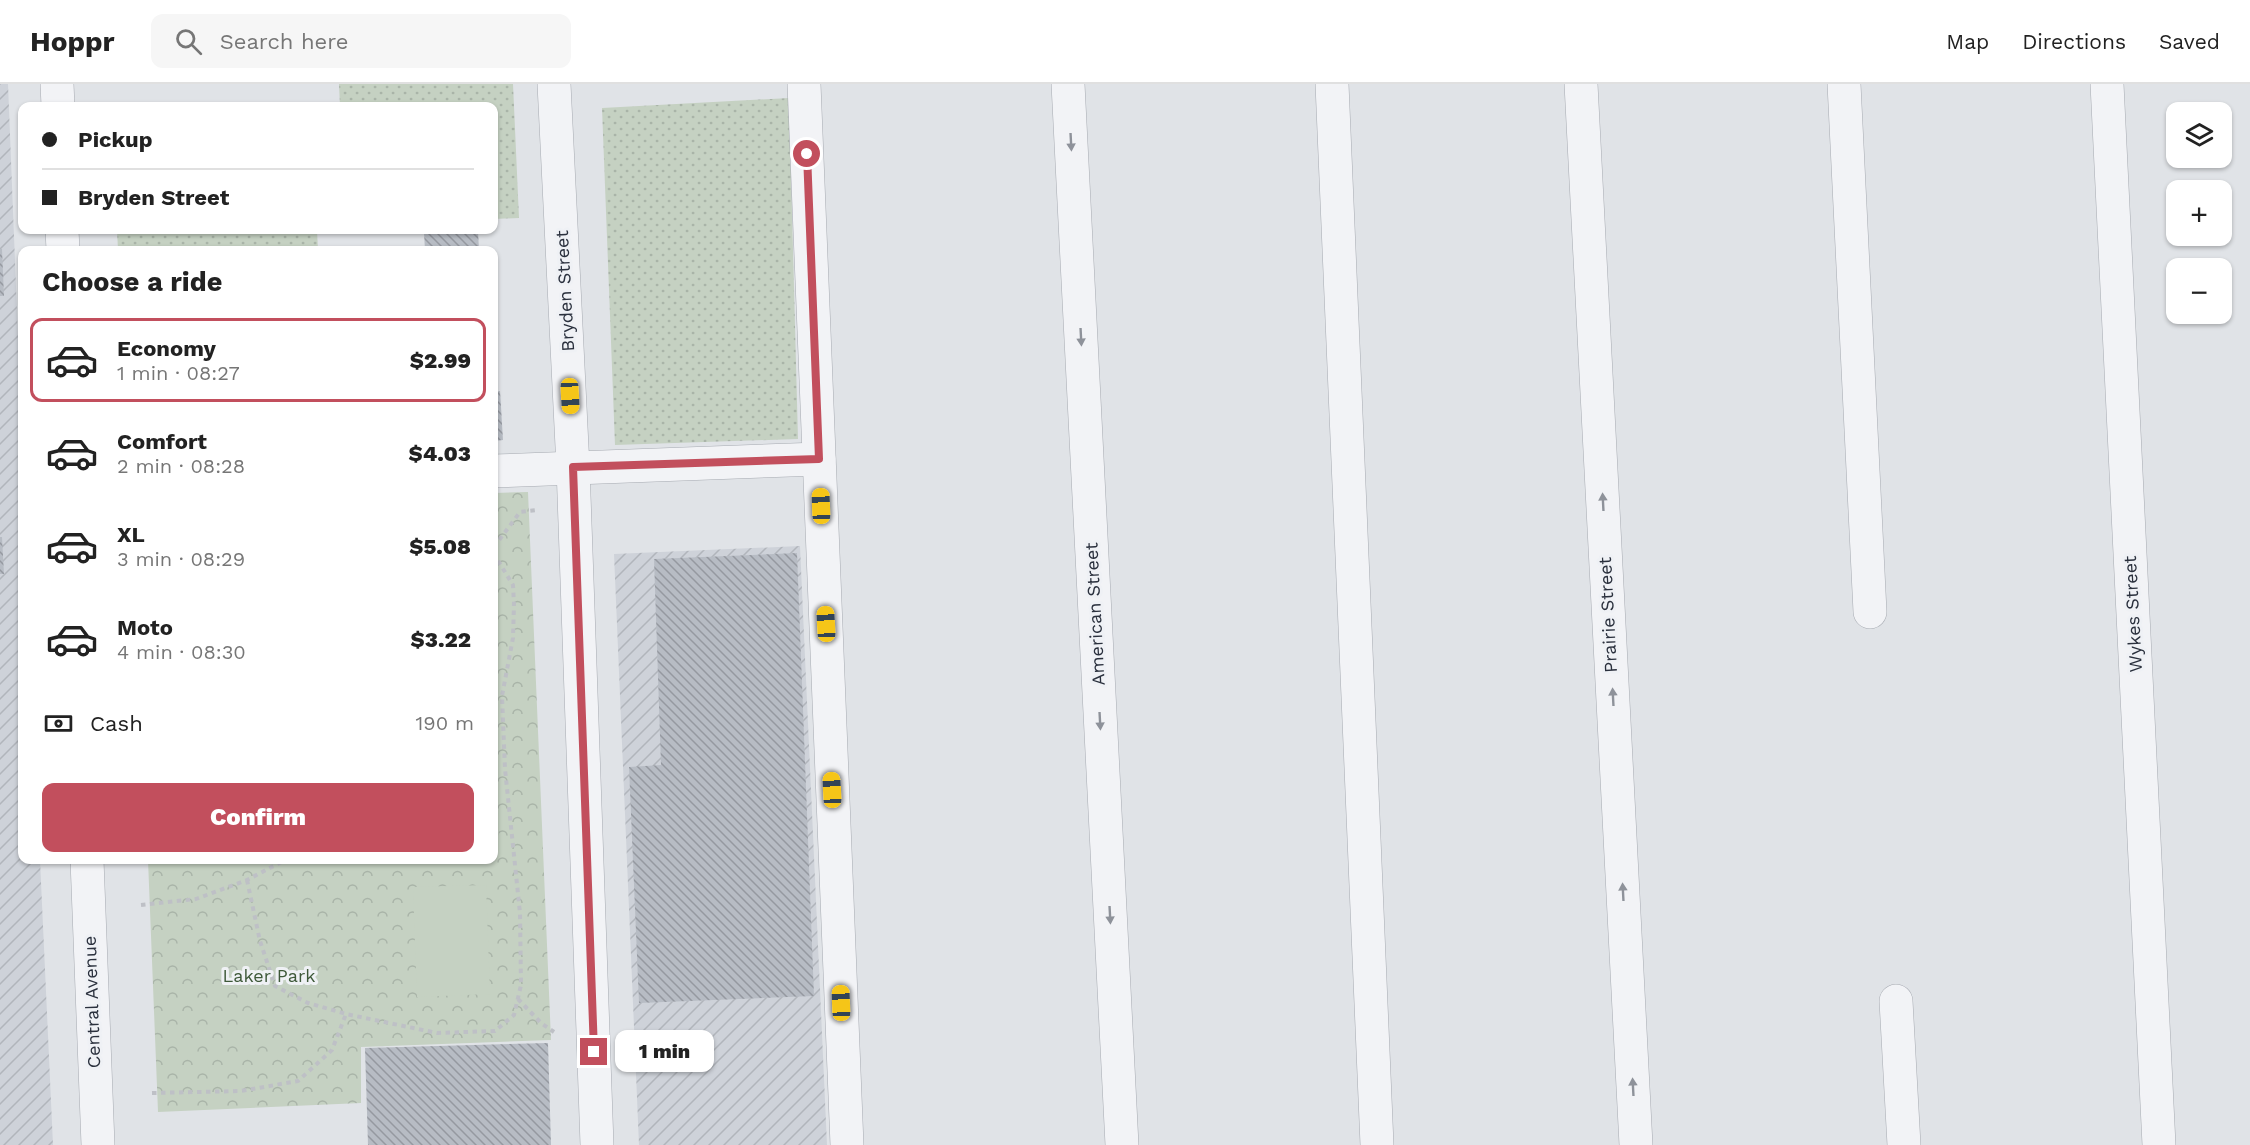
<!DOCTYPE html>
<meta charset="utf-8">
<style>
body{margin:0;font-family:"Work Sans",sans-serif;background:#f6f6f6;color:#222;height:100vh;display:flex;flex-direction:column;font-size:22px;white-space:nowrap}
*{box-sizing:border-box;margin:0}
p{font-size:20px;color:#767676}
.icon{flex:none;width:33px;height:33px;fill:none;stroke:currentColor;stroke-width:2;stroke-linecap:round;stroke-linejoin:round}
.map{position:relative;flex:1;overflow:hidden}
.side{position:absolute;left:18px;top:162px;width:480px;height:618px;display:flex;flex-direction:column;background:#fff;border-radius:12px;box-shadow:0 2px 4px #0004}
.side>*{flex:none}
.hud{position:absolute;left:18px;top:18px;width:480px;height:132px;border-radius:12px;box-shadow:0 2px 4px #0004;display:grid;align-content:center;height:132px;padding:0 24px;background:#fff}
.buttons{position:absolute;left:2166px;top:18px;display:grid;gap:12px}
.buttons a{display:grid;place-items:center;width:66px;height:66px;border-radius:12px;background:#fff;box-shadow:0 2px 4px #0004;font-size:30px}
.end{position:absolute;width:27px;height:27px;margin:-14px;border:8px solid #c24f5d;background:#fff;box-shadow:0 0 0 3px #fff}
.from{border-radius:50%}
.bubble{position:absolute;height:42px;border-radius:12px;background:#fff;box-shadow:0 2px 4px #0004;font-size:20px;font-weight:800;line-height:42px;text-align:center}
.car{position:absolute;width:18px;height:36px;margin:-18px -9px;border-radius:8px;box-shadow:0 0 4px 2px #0007;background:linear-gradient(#f5c518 24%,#345 0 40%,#f5c518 0 76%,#345 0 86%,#f5c518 0)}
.hud b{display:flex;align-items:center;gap:21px;height:57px;font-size:22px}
.hud b+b{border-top:2px solid #e0e0e0}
.hud i{width:15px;height:15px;background:#222}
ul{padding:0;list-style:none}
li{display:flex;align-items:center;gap:18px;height:84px;margin:0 12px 9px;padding:0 12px;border:3px solid transparent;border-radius:12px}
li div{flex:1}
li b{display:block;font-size:22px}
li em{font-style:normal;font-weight:800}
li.current{border-color:#c24f5d}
li>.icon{width:54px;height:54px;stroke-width:1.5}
h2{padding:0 24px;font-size:27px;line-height:72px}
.pay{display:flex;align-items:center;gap:15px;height:66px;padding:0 24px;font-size:22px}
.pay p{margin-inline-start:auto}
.action{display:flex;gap:12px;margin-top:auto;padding:12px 24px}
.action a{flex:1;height:69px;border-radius:12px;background:#c24f5d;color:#fff;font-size:24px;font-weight:800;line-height:69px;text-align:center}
header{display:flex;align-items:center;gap:36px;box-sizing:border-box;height:84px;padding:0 30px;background:#fff;border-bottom:2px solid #e0e0e0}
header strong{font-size:28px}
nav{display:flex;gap:33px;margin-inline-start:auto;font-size:21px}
.search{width:420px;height:54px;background:#f6f6f6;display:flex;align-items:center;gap:15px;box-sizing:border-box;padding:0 21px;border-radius:12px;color:#767676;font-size:22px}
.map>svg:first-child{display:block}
.industrial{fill:url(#industrial-furrows)}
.grass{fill:url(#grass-dots)}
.park{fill:url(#park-crowns)}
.garden{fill:#c5d1c2}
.building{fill:url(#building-back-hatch)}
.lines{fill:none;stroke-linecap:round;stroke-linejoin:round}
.minor-casing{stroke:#a6aab1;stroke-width:34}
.path{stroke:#bec0c6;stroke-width:4;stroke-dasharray:4.5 4.5;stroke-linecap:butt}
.minor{stroke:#f2f3f6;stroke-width:33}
.oneway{fill:#8e929a}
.route{stroke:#c24f5d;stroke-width:8}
.labels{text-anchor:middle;stroke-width:6;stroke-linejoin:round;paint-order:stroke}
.street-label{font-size:18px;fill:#2a303d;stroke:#eff1f5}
.park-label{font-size:18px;fill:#3d5838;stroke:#eff1f5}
</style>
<header>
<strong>Hoppr</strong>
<div class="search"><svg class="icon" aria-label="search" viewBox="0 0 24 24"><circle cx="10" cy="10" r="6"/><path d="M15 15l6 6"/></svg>Search here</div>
<nav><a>Map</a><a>Directions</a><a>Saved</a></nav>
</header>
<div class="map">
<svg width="2250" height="1061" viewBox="0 0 2250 1061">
<defs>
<pattern id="industrial-furrows" width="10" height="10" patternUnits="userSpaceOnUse" patternTransform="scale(1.5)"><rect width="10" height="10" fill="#ced2d9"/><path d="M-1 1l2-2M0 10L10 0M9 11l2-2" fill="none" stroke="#b1b5bb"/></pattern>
<pattern id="grass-dots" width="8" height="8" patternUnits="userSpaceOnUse" patternTransform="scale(1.5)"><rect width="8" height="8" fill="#c5d1c2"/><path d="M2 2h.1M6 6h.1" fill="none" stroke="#a9b4a8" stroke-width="1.8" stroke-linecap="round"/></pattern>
<pattern id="park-crowns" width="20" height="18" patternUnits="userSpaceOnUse" patternTransform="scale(1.5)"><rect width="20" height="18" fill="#c5d1c2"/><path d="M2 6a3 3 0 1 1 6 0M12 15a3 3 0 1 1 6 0" fill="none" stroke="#a9b4a8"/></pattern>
<pattern id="building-back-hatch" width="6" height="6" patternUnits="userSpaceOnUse" patternTransform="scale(1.5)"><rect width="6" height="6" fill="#b7bcc4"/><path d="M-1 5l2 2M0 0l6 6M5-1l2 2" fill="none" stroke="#9599a0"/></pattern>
</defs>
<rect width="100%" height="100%" fill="#e0e3e7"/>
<!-- industrial -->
<g class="industrial">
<path d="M 0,0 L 8,0 L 22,355 L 22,776 L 40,776 L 53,1061 L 0,1061 Z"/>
<path d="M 800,462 L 827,1061 L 639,1061 L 614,470 Z"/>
</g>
<!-- grass -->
<g class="grass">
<path d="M 339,0 L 513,0 L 519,134 L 494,135 L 494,22 L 340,22 Z"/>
<path d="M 789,14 L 798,355 L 615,361 L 602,24 Z"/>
<path d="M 117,146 L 317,146 L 318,166 L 118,166 Z"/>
</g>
<!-- park -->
<path class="park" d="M 528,408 L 551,956 L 361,963 L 361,1019 L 158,1028 L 148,776 L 494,776 L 494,409 Z"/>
<!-- garden -->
<g class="garden">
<path d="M 494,616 L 499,756 L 494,756 Z"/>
<path d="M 486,801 L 490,910 L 417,913 L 413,803 Z"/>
</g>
<!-- building -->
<g class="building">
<path d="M 478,147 L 479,166 L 425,166 L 424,149 Z"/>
<path d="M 0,165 L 2,165 L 4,212 L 0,212 Z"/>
<path d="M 500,307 L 503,356 L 494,357 L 494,308 Z"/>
<path d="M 0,453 L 2,453 L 4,490 L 0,490 Z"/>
<path d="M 797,469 L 814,912 L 639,919 L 629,683 L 661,681 L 654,475 Z"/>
<path d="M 548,959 L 551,1061 L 368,1061 L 365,964 Z"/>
</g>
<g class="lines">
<defs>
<g id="minor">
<path d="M 57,0 L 58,22"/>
<path d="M 554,0 L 573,383 L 597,1061"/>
<path d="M 804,0 L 847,1061"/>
<path d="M 1068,0 L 1122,1061"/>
<path d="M 1332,0 L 1377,1061"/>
<path d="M 1581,0 L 1636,1061"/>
<path d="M 1844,0 L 1870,528"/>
<path d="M 2107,0 L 2159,1061"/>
<path d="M 62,146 L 63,166"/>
<path d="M 494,387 L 819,375"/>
<path d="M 87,776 L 98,1061"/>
<path d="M 1896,917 L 1904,1061"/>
</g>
</defs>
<!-- minor casing -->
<use href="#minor" class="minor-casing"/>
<!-- path -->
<g class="path">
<path d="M 494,463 L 520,428 L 538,426"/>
<path d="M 247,796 L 260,857 L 275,902 L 308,919 L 346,930 L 437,949 L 495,947 L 514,931 L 521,901 L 520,829 L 505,685 L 502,612 L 513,554 L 514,520 L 513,501 L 497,475 L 494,473"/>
<path d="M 141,821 L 196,815 L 247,796 L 285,776"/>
<path d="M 518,915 L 541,939 L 554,948"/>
<path d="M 152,1009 L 241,1007 L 298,997 L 332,966 L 346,930"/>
</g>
<!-- minor -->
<use href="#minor" class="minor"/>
</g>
<!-- one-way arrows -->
<defs><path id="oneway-solid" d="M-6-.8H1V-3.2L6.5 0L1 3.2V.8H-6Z" transform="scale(1.5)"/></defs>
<g class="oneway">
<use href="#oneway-solid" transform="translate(1071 58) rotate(87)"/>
<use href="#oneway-solid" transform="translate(1081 253) rotate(87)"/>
<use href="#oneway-solid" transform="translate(1603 418) rotate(-93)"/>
<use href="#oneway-solid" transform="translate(1613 613) rotate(-93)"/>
<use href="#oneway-solid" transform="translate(1100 637) rotate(87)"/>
<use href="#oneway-solid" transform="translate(1623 808) rotate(-93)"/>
<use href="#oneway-solid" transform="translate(1110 831) rotate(87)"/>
<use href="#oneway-solid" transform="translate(1633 1003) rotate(-93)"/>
</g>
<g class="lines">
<!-- route -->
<path class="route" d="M 594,968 L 573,383 L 819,375 L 807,70"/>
</g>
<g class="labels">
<!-- street labels -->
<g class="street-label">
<text transform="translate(565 207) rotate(-93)" y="6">Bryden Street</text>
<text transform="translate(1095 530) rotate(-93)" y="6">American Street</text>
<text transform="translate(2133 530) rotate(-93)" y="6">Wykes Street</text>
<text transform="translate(1608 531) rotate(-93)" y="6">Prairie Street</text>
<text transform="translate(92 918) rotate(-92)" y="6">Central Avenue</text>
</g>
<!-- park labels -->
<g class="park-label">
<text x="269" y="898">Laker Park</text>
</g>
</g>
</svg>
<div class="buttons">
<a><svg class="icon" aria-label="layers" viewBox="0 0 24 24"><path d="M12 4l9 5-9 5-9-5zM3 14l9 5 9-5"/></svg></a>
<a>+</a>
<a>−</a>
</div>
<i class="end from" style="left:807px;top:70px"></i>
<i class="end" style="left:594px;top:968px"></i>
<div class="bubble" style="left:615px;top:946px;width:99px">1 min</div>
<i class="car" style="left:570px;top:312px;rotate:177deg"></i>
<i class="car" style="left:821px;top:422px;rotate:358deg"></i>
<i class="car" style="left:826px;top:540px;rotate:357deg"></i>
<i class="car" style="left:832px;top:706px;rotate:357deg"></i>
<i class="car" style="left:841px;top:919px;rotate:358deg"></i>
<div class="hud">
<b><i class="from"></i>Pickup</b>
<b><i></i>Bryden Street</b>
</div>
<section class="side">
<h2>Choose a ride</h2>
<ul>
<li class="current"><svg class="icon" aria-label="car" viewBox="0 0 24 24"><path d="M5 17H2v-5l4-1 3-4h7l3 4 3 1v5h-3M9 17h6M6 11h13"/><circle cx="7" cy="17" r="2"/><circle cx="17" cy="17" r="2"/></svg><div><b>Economy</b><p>1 min · 08:27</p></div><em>$2.99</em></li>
<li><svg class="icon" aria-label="car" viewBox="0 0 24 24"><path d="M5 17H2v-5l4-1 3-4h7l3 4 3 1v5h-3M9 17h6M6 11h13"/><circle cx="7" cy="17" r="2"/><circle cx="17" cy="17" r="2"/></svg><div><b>Comfort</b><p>2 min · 08:28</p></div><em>$4.03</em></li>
<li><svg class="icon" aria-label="car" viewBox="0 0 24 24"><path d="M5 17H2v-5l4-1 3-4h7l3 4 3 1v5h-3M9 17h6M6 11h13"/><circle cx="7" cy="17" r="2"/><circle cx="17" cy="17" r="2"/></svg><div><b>XL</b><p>3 min · 08:29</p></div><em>$5.08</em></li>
<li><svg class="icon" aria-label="car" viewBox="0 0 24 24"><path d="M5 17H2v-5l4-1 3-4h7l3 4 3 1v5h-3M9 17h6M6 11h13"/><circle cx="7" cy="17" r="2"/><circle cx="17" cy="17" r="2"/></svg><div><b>Moto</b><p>4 min · 08:30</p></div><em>$3.22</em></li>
</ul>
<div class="pay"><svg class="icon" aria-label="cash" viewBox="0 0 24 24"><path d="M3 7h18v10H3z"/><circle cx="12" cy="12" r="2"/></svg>Cash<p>190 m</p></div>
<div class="action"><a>Confirm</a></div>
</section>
</div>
